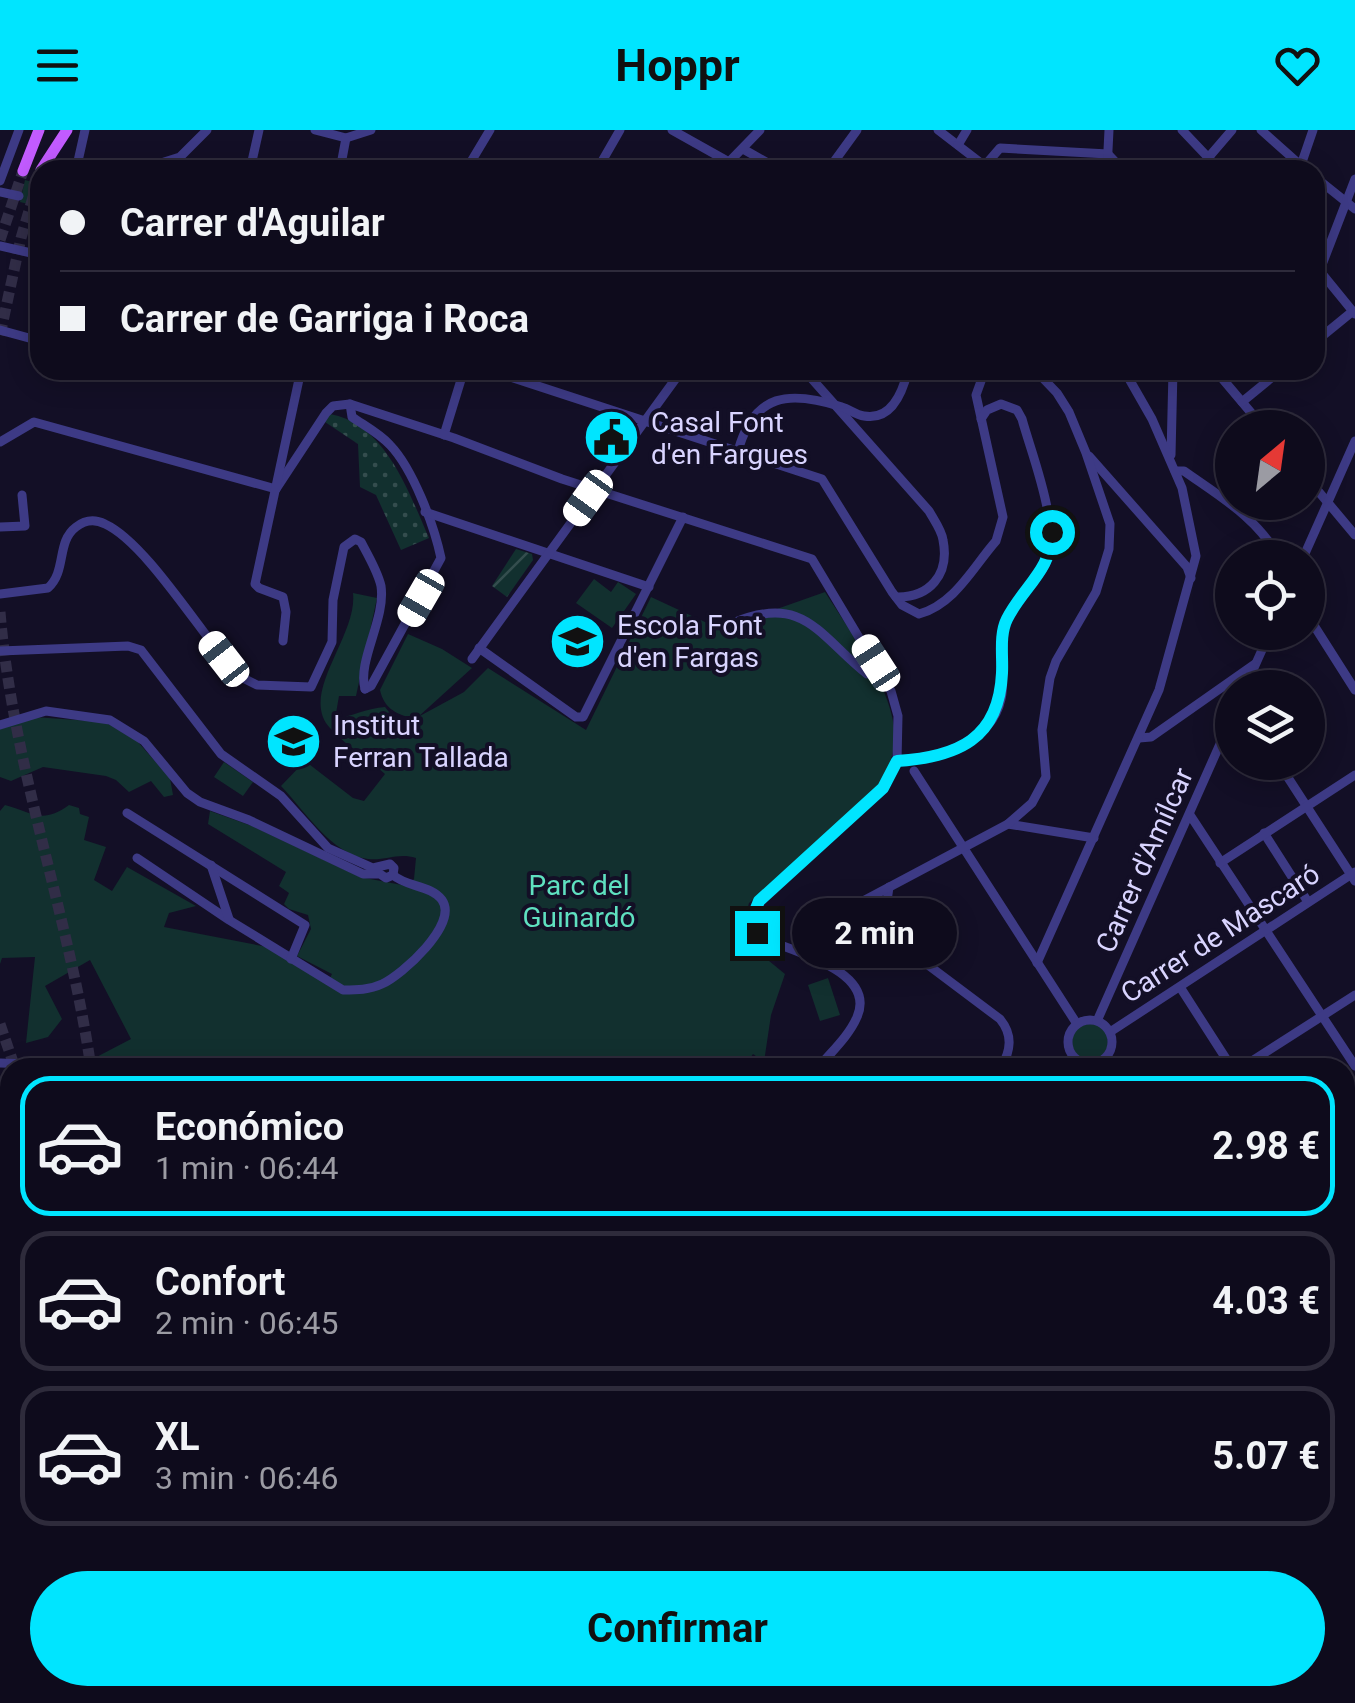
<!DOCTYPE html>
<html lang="es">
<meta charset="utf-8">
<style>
body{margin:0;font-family:Roboto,sans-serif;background:#171425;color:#f1f3f6;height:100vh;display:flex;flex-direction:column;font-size:38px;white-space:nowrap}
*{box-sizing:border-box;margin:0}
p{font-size:32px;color:#9b9ba3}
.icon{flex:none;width:55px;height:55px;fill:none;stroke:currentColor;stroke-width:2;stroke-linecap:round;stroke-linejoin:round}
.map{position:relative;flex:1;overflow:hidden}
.details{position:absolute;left:0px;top:928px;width:1355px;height:648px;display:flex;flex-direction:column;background:#0e0b1c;border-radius:30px 30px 0 0;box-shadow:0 5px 25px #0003,0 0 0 2px #2e2b3b}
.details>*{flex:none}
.top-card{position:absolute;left:30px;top:30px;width:1295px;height:220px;border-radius:30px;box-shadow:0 5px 25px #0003,0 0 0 2px #2e2b3b;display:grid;align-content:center;height:220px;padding:0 30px;background:#0e0b1c}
.needle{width:65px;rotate:29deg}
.fabs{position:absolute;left:1215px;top:280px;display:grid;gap:20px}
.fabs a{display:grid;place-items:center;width:110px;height:110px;border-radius:50%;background:#0e0b1c;box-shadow:0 5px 25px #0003,0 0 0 2px #2e2b3b;font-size:50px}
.end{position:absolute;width:45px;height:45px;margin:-22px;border:12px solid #00e5ff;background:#111;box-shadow:0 0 0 5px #111}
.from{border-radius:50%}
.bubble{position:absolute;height:70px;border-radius:35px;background:#0e0b1c;box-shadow:0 5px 25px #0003,0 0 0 2px #2e2b3b;font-size:32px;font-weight:700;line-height:70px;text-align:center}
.car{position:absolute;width:30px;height:60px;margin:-30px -15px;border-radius:12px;box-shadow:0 0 8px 2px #0007;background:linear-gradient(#fff 24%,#345 0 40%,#fff 0 76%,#345 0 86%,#fff 0)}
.top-card b{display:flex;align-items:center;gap:35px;height:95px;font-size:38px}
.top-card b+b{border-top:2px solid #2e2b3b}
.top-card i{width:25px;height:25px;background:#f1f3f6}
ul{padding:18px 0 0;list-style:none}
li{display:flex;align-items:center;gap:30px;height:140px;margin:0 20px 15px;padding:0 10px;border:5px solid #2e2b3b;border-radius:30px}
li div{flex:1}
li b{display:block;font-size:38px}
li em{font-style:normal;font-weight:700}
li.current{border-color:#00e5ff}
li>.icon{width:90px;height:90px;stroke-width:1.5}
.primary-button{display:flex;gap:20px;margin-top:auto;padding:20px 30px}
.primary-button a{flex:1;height:115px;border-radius:60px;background:#00e5ff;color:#111;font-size:40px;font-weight:700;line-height:115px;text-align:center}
header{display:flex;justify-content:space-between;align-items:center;height:130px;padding:0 30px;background:#00e5ff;color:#111;font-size:45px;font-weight:700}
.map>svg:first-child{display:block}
.grass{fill:url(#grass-dots)}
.park{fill:#12302f}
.garden{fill:url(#garden-furrows)}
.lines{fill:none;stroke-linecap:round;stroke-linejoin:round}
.major-tunnel{stroke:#312d47;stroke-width:11;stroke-dasharray:11 5.5;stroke-linecap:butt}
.minor{stroke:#3d3a85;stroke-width:9}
.major{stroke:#c25bff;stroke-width:11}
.route{stroke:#00e5ff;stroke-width:12}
.labels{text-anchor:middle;stroke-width:8;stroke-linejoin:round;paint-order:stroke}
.poi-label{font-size:28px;fill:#d9d4ff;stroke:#130f26;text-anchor:start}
.street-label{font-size:28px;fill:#d9d4ff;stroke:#130f26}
.park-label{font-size:28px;fill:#5fe0c0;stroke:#130f26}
</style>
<header><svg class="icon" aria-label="menu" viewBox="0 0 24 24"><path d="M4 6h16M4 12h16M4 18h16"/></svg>Hoppr<svg class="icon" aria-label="heart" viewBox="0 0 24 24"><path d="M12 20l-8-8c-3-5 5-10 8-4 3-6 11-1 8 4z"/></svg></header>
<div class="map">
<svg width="1355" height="1573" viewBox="0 0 1355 1573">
<defs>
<pattern id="grass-dots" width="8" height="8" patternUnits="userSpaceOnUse" patternTransform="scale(2.5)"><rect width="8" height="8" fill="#12302f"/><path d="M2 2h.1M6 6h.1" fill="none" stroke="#344d4e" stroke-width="1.8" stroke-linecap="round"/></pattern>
<pattern id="garden-furrows" width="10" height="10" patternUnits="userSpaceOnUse" patternTransform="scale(2.5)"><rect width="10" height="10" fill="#12302f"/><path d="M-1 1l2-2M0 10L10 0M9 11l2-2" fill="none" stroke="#344d4e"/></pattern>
</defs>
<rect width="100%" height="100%" fill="#130f26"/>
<!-- grass -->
<path class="grass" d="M 330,284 C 386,294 409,363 429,408 L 401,420 L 376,365 L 360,357 L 358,314 L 325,292 Z"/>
<!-- park -->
<g class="park">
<path d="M 25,50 L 40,54 L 40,77 L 20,72 Z"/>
<path d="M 594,449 L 611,462 L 618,452 L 636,464 L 612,498 L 576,473 Z"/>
<path d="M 825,462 C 849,500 888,551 894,597 C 897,616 890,634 883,652 L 749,773 L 741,804 L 748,814 L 785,844 L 771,885 L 764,932 L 753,924 L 744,937 L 69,937 L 73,928 L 85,933 L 131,909 L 90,830 L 45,856 L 62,889 L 48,907 L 26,913 L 35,827 L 2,828 L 0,834 L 0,681 L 5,675 C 32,682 42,695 69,675 L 79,678 L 80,684 L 89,687 L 84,710 L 106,717 L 94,750 L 112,761 L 127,737 L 196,776 L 169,783 L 164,797 L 267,817 L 328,852 L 332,844 L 297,826 L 311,799 L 308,785 L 289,779 L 284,774 L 289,763 L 279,756 L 286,742 L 208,694 L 210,681 L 252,696 L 360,747 L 407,756 L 414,749 L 416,728 C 398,722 386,731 368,729 C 332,725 304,680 281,656 L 305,631 L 353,668 L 364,671 L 385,644 C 368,628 345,615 330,598 C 298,564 358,506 353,463 L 377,468 L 356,566 L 339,566 L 335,589 C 353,586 367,578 385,577 L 393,587 L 410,588 C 395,583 384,578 380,560 L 408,504 L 442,519 L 472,538 L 418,587 L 464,562 L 488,538 L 586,600 L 651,467 L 720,499 Z"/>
<path d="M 34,587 L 105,592 L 137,611 L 170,648 L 173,665 L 164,667 L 151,651 L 129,662 L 116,650 L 106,646 L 43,637 L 11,651 L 0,647 L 0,599 Z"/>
<path d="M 224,632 L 253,652 L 243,666 L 214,647 Z"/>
<path d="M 828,848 L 840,885 L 820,891 L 808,855 Z"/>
<circle cx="1090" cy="912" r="18"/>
<path d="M 0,1387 L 10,1393 L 10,1525 L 0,1524 Z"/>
</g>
<!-- garden -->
<g class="garden">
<path d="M 516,419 L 532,424 L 533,430 L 507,467 L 492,456 Z"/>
<path d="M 0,1524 L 10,1525 L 10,1565 L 37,1565 L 37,1573 L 0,1573 Z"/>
<path d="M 437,1565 L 550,1565 L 554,1573 L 439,1573 Z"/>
</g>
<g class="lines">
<!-- major-tunnel -->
<g class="major-tunnel">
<path d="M 0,110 L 23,41"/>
<path d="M 0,205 L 21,108 L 39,47"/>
<path d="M 0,482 C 13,639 69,784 91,938"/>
<path d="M 0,894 L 15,938"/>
</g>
<!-- minor -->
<g class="minor">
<path d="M 315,0 L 346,8 L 371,0"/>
<path d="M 672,0 L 729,32"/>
<path d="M 938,0 L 990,40"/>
<path d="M 1182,0 L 1220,40"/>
<path d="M 1261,0 L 1306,40"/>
<path d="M 958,15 L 967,0"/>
<path d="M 743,19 L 780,40"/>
<path d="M 1208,28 L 1232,0"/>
<path d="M 1301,35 L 1313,0"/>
<path d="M 142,39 L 180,27 L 207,0"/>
<path d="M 76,40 L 85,0"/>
<path d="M 250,40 L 259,0"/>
<path d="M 340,40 L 346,8"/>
<path d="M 466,40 L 490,0"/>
<path d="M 597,40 L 620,0"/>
<path d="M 714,40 L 729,32 L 760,0"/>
<path d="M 828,40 L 857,0"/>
<path d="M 981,40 L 1000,18 L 1108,24 L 1123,40"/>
<path d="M 1107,40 L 1109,0"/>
<path d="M 1315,47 L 1355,79"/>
<path d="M 0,51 L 19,0"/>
<path d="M 0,62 L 19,66"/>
<path d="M 0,116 L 40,125"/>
<path d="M 1315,135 L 1355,184"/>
<path d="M 1320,140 L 1355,49"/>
<path d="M 0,200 L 40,211"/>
<path d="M 1315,212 L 1353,181"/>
<path d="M 177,240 L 208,247 L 209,240"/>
<path d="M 489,240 L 822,349 L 892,462 L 902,475 L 919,484 C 955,474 973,437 996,411 L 1003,387 L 976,265 L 985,240"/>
<path d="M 804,240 L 929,381 C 934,390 942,401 943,410 C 950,445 929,468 896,467"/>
<path d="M 1215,240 L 1264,298"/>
<path d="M 1242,272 L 1281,240"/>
<path d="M 350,274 L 352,287 C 365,296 379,303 390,315 C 413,339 434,395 441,428 L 371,556 L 365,559"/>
<path d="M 444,305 L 464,240"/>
<path d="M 0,312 L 34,292 L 276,359"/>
<path d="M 738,321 C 754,263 789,260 842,277 C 849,279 856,285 864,286 C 892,291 903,261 908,240"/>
<path d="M 1171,325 L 1173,240"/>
<path d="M 1089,326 L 1187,437 L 1191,448"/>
<path d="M 1175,341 L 1184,341 C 1219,366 1258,388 1279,428"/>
<path d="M 1308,349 L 1355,405"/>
<path d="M 276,359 L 326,283 L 333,276 L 350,274 L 454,308 L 562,349 L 812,429 L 891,561 L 898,586 L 897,631 L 883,658 L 759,771 L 753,785 L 757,803 L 765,809 C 795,822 877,842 857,887 C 849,906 831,922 818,938"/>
<path d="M 425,382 L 649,457"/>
<path d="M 0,397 L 25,396 L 22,365"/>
<path d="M 1303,428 L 1355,311"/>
<path d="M 0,464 L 48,458 C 67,441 56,412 76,397 C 85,390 95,389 105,394 C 147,413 204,509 239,546 L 257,555 L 311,557 L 332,512 L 333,470 L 344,417 L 355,409 L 361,412 C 368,425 378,442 381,456 C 386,489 357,531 365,559"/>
<path d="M 1308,486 L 1355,560"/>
<path d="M 733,493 C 804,463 819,506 867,544 L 880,538"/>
<path d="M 283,511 L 286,482 L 283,467 L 259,458 L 255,454 L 301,240"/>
<path d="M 479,518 L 576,587 L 583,587 L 683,387"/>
<path d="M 0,521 L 128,516 L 141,520 L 221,624 L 281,666 L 328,718 L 373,738 L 390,734 L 394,738 L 393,745"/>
<path d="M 472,529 L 682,240"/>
<path d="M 1245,558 L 1270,502"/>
<path d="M 0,595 L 46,581 L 110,590 L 144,611 L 187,663 L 200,672 L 249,690 L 363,744 L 380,744 L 386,748 L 393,745 C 406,757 431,755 442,770 C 459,794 402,845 382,854 C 369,860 357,860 343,860 L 229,790 L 137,728"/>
<path d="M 1139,608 L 1151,607 L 1255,534"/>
<path d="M 897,631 C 937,629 991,614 1001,569 C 1006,547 999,522 1003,500 C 1008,477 1032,457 1044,437 C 1064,404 1032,326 1022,289 L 1017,280 L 1001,274 L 987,280 L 981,289"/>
<path d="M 1269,632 L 1285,643 L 1355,751"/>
<path d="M 914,641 L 1077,894"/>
<path d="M 127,683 L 305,795 L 291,829"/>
<path d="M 1190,685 L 1355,936"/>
<path d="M 1008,694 L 1094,708"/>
<path d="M 1264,703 L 1308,772"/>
<path d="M 1220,733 L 1355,645"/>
<path d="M 211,735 L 229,789"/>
<path d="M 889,757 L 884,793 L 888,805 L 1000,889 C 1013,905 1011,920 1001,938"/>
<path d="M 801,804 L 1008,694 L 1032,673 L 1046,647 L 1042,600 L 1050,548 L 1056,531 L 1096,462 L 1109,419 L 1110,394 L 1086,323 L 1069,282 L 1057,263 L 1035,240"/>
<path d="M 1037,833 L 1159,560 L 1196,426 L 1182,358 L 1152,289 L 1124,240"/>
<path d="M 1180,857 L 1232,938"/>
<circle cx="1090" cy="912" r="22"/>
<path d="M 1097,891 L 1232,587"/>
<path d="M 1110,902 L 1355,742"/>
<path d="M 0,933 L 59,935"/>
<path d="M 1241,938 L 1355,865"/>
<path d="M 1345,1017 L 1355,1010"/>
<path d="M 0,1023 L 10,1035"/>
<path d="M 0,1075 L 10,1113"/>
<path d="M 1345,1079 L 1355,1088"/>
<path d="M 1345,1159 L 1355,1158"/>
<path d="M 0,1186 L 10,1194"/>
<path d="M 1345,1231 L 1355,1230"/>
<path d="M 0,1289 L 10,1292"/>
<path d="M 1345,1295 L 1355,1293"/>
<path d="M 1345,1358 L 1349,1374"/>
<path d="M 0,1359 L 10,1358"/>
<path d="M 1345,1455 L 1355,1459"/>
<path d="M 275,1565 L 278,1573"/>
<path d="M 883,1565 L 886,1573"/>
<path d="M 968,1565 L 974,1573"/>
<path d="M 1073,1565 L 1078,1573"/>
<path d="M 1161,1565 L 1168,1573"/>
<path d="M 1257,1565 L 1264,1573"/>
<path d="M 1317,1565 L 1325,1573"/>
<path d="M 136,1573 L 141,1565"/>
<path d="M 169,1573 L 169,1565"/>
<path d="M 380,1573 L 428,1567"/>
<path d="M 1088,1573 L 1101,1565"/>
</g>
<!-- major -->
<g class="major">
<path d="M 41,40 L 67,0"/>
<path d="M 23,41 L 39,0"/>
<path d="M 1345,1212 L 1355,1199"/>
<path d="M 120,1565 L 120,1573"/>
<path d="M 91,1573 L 93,1565"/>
<path d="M 704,1573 L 735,1565"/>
<path d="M 823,1573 L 843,1565"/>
</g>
</g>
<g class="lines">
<!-- route -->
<path class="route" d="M 757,803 L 753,786 L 759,771 L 883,658 L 897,631 C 958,627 999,609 1002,543 C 1003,526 999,505 1007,489 C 1023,457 1052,440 1052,402"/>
</g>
<!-- icons -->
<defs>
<symbol id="civic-disc" viewBox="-11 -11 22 22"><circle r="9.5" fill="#00e5ff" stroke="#130f26"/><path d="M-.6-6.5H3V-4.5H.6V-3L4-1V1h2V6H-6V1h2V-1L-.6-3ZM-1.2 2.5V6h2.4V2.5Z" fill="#111"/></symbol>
<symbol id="school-disc" viewBox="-11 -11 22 22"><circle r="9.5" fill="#00e5ff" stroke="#130f26"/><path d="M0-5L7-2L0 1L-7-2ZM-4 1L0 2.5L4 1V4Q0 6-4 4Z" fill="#111"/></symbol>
</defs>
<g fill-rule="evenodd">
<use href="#civic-disc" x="580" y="276" width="63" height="63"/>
<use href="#school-disc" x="546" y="480" width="63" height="63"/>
<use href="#school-disc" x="262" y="580" width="63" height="63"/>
</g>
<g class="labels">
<!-- poi labels -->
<g class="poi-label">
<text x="651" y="302">Casal Font<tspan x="651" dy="32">d'en Fargues</tspan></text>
<text x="617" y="505">Escola Font<tspan x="617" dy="32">d'en Fargas</tspan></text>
<text x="333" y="605">Institut<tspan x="333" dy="32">Ferran Tallada</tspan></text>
</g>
<!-- street labels -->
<g class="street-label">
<text transform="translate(1144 730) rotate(-66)" y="10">Carrer d'Amílcar</text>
<text transform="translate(1220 803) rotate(-33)" y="10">Carrer de Mascaró</text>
</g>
<!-- park labels -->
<g class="park-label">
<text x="579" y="765">Parc del<tspan x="579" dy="32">Guinardó</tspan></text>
</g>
</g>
</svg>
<div class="fabs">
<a><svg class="needle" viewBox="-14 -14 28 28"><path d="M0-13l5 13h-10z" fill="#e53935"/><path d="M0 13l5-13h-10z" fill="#9b9ba3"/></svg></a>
<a><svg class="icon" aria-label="locate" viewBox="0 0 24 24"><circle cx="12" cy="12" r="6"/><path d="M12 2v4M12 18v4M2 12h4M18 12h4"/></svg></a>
<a><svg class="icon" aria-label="layers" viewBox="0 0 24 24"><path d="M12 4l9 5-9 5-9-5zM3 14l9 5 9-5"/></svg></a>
</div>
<i class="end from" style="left:1052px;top:402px"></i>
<i class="end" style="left:757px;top:803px"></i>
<div class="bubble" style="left:792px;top:768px;width:165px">2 min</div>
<i class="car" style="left:588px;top:368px;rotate:216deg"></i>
<i class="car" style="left:421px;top:468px;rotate:210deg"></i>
<i class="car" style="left:224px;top:529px;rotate:322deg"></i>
<i class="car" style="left:876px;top:533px;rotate:327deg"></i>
<div class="top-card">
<b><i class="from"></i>Carrer d'Aguilar</b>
<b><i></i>Carrer de Garriga i Roca</b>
</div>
<section class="details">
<ul>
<li class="current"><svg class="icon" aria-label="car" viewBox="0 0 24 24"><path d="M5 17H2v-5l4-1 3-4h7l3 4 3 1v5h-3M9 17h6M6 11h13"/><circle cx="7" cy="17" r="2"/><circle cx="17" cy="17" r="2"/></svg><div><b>Económico</b><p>1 min · 06:44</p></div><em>2.98 €</em></li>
<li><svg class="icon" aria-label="car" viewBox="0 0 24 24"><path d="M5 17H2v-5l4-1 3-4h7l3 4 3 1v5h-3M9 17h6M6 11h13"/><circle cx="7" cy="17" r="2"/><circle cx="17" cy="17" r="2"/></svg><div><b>Confort</b><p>2 min · 06:45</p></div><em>4.03 €</em></li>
<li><svg class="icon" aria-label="car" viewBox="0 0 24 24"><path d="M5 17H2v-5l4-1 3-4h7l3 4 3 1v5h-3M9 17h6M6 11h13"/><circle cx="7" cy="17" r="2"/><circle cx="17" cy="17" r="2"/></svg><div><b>XL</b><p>3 min · 06:46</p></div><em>5.07 €</em></li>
</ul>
<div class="primary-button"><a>Confirmar</a></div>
</section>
</div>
